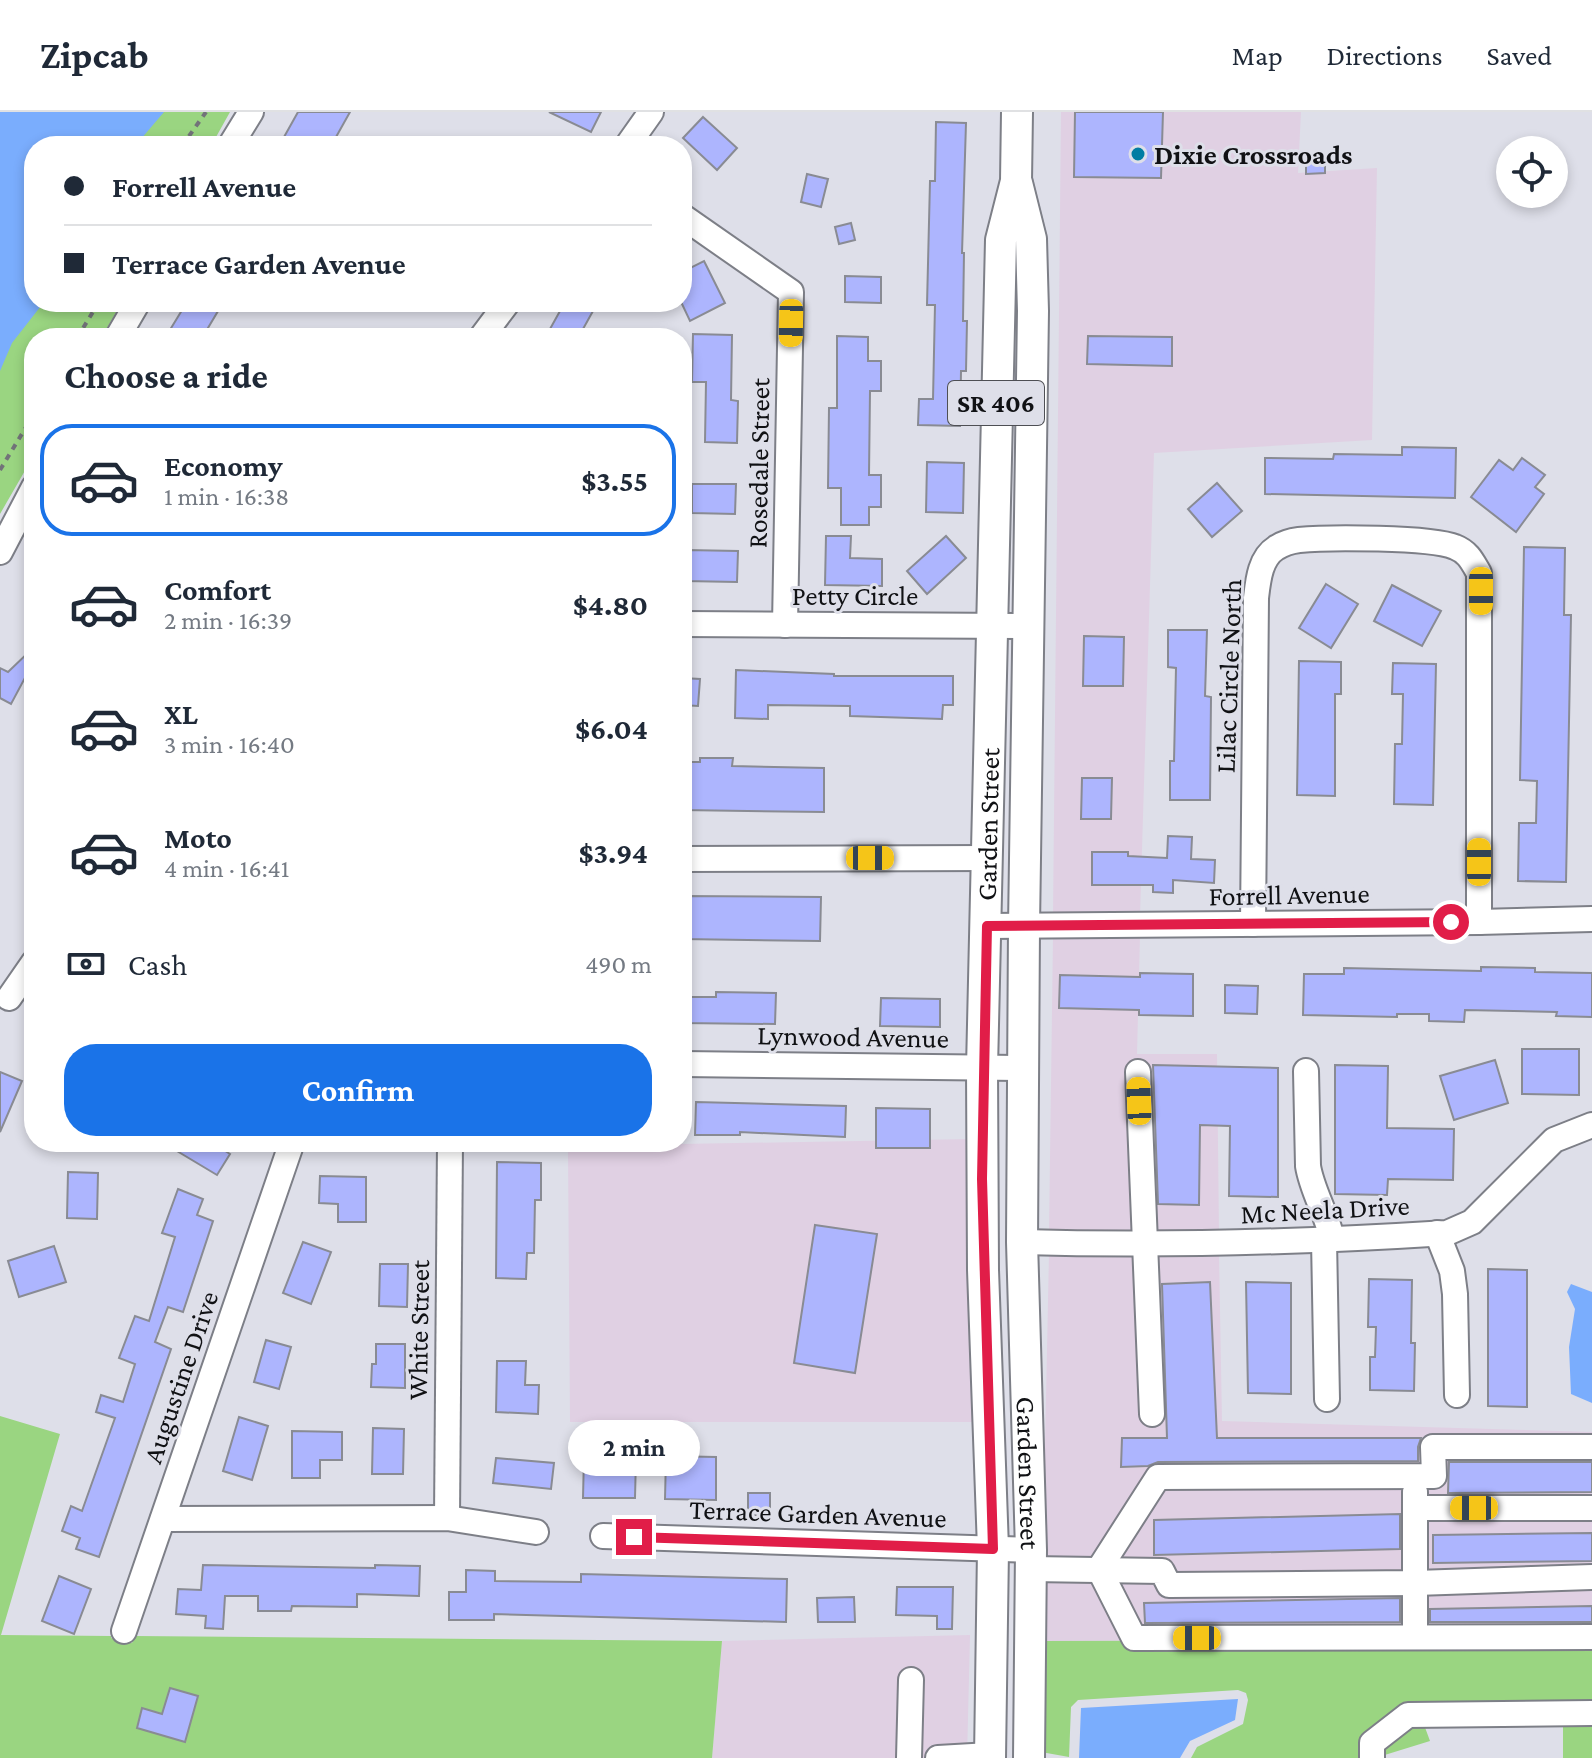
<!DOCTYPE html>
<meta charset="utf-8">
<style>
body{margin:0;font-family:"Crimson Pro",serif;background:#f2f2f3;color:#1f2937;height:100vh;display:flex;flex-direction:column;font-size:30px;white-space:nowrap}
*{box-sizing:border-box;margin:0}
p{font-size:26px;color:#747a83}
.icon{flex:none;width:44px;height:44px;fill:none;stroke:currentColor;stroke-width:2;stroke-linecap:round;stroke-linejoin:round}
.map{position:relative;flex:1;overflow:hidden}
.drawer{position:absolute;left:24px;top:216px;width:668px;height:824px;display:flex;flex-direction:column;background:#fff;border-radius:32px;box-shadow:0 4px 12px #0003}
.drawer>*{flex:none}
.top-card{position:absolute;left:24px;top:24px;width:668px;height:176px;border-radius:32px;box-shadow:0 4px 12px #0003;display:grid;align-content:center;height:176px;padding:0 40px;background:#fff}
.buttons{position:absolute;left:1496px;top:24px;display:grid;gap:16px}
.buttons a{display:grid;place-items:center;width:72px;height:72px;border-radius:50%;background:#fff;box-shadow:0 4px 12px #0003;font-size:40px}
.end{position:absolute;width:36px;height:36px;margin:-18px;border:10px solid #e11d48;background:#fff;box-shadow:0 0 0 4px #fff}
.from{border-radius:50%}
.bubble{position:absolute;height:56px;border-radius:28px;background:#fff;box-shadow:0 4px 12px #0003;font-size:26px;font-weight:700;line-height:56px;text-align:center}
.car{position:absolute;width:24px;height:48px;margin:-24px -12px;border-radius:10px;box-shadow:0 0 6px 2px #0007;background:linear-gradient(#f5c518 24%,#345 0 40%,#f5c518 0 76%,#345 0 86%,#f5c518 0)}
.top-card b{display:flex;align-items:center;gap:28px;height:76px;font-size:30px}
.top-card b+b{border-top:2px solid #e0e1e3}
.top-card i{width:20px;height:20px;background:#1f2937}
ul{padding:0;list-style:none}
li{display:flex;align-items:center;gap:24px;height:112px;margin:0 16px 12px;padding:0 24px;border:4px solid transparent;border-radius:32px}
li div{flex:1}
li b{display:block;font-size:30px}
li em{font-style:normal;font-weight:700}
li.on{border-color:#1a73e8}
li>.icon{width:72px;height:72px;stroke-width:1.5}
h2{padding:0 40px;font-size:36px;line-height:96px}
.pay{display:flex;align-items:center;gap:20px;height:88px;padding:0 40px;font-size:30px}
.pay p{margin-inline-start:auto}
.cta{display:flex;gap:16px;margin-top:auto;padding:16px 40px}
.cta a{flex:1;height:92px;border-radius:32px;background:#1a73e8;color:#fff;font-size:32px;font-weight:700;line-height:92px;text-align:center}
header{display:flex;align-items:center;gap:48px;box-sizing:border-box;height:112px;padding:0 40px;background:#fff;border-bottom:2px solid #e0e1e3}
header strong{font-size:38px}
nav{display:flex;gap:44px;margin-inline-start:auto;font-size:28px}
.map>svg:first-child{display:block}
.commercial{fill:#e0d0e3}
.green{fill:#9ad581}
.water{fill:#7aadfd}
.building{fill:#adb5fe;stroke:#898b93;stroke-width:2}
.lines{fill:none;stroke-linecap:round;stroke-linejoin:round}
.minor-casing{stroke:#7d7f87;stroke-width:28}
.major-casing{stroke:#7d7f87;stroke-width:34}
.path{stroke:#727379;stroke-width:4;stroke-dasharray:6 6;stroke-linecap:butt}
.minor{stroke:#fff;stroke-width:24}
.major{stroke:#fff;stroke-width:30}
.route{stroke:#e11d48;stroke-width:10}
.poi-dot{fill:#007da3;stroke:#dedfe9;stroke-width:3}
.labels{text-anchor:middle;stroke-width:6;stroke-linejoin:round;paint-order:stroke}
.shield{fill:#dedfe9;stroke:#4e4f54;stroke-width:2}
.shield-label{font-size:26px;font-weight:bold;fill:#101114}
.poi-label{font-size:28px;font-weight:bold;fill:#101114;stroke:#dedfe9;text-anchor:start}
.street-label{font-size:28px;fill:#101114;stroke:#dedfe9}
</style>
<header>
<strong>Zipcab</strong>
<nav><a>Map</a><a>Directions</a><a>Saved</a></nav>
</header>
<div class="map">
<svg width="1592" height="1646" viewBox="0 0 1592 1646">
<rect width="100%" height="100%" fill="#dedfe9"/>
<!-- commercial -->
<g class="commercial">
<path d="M 1061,0 L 1301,0 L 1298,61 L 1377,56 L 1372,328 L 1154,341 L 1140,804 L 1053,805 Z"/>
<path d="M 1140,824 L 1137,942 L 1217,942 L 1219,1122 L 1049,1121 L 1053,825 Z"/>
<path d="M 971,1027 L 974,1310 L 570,1310 L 568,1034 Z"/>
<path d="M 1049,1141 L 1219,1142 L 1222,1309 L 1592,1320 L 1592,1528 L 1041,1529 Z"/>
<path d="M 970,1523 L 967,1646 L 712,1646 L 722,1529 Z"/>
</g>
<!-- green -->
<g class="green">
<path d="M 0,0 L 230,0 L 211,34 L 34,34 L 34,190 L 122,190 L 101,226 L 34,226 L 34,343 L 0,402 Z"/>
<path d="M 0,1304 L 60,1322 L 1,1523 L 111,1524 L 111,1526 L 132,1531 L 135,1524 L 722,1529 L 712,1646 L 0,1646 Z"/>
<path d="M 1592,1528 L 1592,1646 L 1563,1646 L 1563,1604 L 1419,1599 L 1430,1629 L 1375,1646 L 1191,1646 L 1197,1635 L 1243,1612 L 1248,1588 L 1246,1581 L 1238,1578 L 1078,1588 L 1071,1595 L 1069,1645 L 1041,1640 L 1041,1529 Z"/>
</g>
<!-- water -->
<g class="water">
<path d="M 0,0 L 164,0 L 135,34 L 34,34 L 34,190 L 44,190 L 12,231 L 0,259 Z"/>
<path d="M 1571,1172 L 1592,1180 L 1592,1291 L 1571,1282 L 1569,1235 L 1575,1197 L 1567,1180 Z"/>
<path d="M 1238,1587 L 1235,1608 L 1190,1629 L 1180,1646 L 1079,1646 L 1081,1596 Z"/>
</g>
<!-- building -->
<g class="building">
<path d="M 298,0 L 350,0 L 331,34 L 279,34 Z"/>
<path d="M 549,0 L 601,0 L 591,20 Z"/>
<path d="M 1075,0 L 1163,0 L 1161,66 L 1074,65 Z"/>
<path d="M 703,5 L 737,36 L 717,58 L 683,26 Z"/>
<path d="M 936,10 L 966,11 L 962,141 L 964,141 L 963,209 L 967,209 L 966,259 L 961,259 L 960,314 L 918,313 L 919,287 L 933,287 L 935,193 L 927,193 L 930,69 L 935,69 Z"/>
<path d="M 1306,45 L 1325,45 L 1325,61 L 1306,62 Z"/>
<path d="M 807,62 L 828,67 L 821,95 L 801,90 Z"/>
<path d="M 851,111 L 855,128 L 839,132 L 835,115 Z"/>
<path d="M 704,149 L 725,191 L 690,209 L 682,192 L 682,160 Z"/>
<path d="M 845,164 L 881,165 L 881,191 L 845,190 Z"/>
<path d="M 187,190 L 202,190 L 218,199 L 202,226 L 165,226 Z"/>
<path d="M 565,190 L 598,190 L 578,226 L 545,226 Z"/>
<path d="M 693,222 L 732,223 L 731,288 L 738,289 L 737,331 L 705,330 L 706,270 L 692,270 Z"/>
<path d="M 837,224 L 868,225 L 868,249 L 881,249 L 881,279 L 870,279 L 869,363 L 881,363 L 881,395 L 869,395 L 869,413 L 841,413 L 841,376 L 828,376 L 829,296 L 837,296 Z"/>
<path d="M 1088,224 L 1172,225 L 1172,254 L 1087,252 Z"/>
<path d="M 1402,335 L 1456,336 L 1455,386 L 1265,382 L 1265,346 L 1333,347 L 1334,342 L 1402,343 Z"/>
<path d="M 1522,346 L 1545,363 L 1535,375 L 1544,382 L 1516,420 L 1471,385 L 1499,348 L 1513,358 Z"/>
<path d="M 927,350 L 964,351 L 963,401 L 926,400 Z"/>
<path d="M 1217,371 L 1242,399 L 1212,425 L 1188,397 Z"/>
<path d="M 692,372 L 736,372 L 735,402 L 692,401 Z"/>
<path d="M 826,424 L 851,424 L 850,446 L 882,447 L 882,474 L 825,473 Z"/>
<path d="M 946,424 L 966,446 L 927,482 L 907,459 Z"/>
<path d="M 1524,435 L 1565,436 L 1564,503 L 1571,503 L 1566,770 L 1518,769 L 1519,711 L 1536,711 L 1537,669 L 1520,668 Z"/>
<path d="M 686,438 L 738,439 L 737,470 L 685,469 Z"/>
<path d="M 1326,472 L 1358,492 L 1331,536 L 1299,516 Z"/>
<path d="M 1392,473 L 1441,499 L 1422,534 L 1374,509 Z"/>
<path d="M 1168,518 L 1207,518 L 1205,584 L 1211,585 L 1210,688 L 1170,688 L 1170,649 L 1174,649 L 1176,556 L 1168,555 Z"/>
<path d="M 1084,524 L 1124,525 L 1123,574 L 1083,574 Z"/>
<path d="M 34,535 L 34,549 L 11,592 L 0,586 L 0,556 L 8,560 Z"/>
<path d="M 1299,549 L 1341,550 L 1341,582 L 1335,582 L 1335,684 L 1297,683 Z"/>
<path d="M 1393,551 L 1436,552 L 1433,693 L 1394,692 L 1395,632 L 1402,632 L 1403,582 L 1392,582 Z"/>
<path d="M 736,558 L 834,562 L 834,564 L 953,564 L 953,593 L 943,593 L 942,607 L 850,604 L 850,594 L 768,593 L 768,607 L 735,606 Z"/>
<path d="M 682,566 L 700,567 L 698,594 L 682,593 Z"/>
<path d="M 700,646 L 733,646 L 732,654 L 824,656 L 824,700 L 682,698 L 682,650 L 700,650 Z"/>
<path d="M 1082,666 L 1112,666 L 1111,707 L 1081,707 Z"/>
<path d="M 1168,724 L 1192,725 L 1191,747 L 1215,748 L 1214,771 L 1173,768 L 1173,781 L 1153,780 L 1153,773 L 1092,773 L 1092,740 L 1128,740 L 1128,744 L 1167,746 Z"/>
<path d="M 682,784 L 821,785 L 820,829 L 682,827 Z"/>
<path d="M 1481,855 L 1535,856 L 1535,860 L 1592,861 L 1592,905 L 1556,904 L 1557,900 L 1465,898 L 1464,910 L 1429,909 L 1429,902 L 1397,902 L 1397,905 L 1303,903 L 1304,862 L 1344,862 L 1344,856 L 1481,859 Z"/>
<path d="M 1140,861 L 1193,862 L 1193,904 L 1139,903 L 1139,898 L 1059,896 L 1060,863 L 1140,865 Z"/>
<path d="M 1225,873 L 1258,874 L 1257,902 L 1225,901 Z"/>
<path d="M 716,880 L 776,881 L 775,912 L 682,911 L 682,885 L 716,885 Z"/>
<path d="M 881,886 L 940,887 L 940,915 L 880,914 Z"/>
<path d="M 1522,937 L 1579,937 L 1579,983 L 1522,982 Z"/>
<path d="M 1495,948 L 1508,991 L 1454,1008 L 1440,964 Z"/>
<path d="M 1153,953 L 1278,956 L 1278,1085 L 1229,1084 L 1230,1014 L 1200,1013 L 1199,1093 L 1158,1092 Z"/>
<path d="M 1335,953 L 1388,954 L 1387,1016 L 1454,1017 L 1453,1068 L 1388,1067 L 1387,1083 L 1335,1082 Z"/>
<path d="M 0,960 L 22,969 L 0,1020 Z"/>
<path d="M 696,990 L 846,994 L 845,1025 L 740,1020 L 740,1023 L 695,1023 Z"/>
<path d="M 876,996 L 930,997 L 930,1036 L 876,1036 Z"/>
<path d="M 162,1030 L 211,1030 L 230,1042 L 217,1063 Z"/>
<path d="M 497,1050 L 541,1051 L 541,1088 L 535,1088 L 534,1141 L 527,1141 L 526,1167 L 496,1166 Z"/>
<path d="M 68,1060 L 98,1061 L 97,1107 L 67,1106 Z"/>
<path d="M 320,1064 L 366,1065 L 366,1110 L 338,1110 L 338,1092 L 319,1091 Z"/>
<path d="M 178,1077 L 203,1087 L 197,1103 L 213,1109 L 183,1200 L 168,1195 L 155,1230 L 171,1237 L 99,1445 L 76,1437 L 80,1426 L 62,1419 L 71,1394 L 82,1399 L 115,1306 L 96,1300 L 101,1283 L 123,1290 L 135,1252 L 119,1246 L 135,1204 L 149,1209 L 175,1125 L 162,1121 Z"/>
<path d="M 815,1113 L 877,1122 L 855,1261 L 794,1251 Z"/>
<path d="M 303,1130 L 331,1140 L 311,1192 L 283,1181 Z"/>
<path d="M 54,1134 L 66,1170 L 19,1185 L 8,1149 Z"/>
<path d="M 380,1152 L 408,1152 L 407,1195 L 379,1194 Z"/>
<path d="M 1488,1157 L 1527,1158 L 1527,1295 L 1488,1294 Z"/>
<path d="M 1369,1167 L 1412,1168 L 1411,1231 L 1415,1231 L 1414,1279 L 1370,1278 L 1370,1245 L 1375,1245 L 1376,1215 L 1368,1215 Z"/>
<path d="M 1210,1170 L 1217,1326 L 1421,1326 L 1418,1335 L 1418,1349 L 1158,1350 L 1148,1354 L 1121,1355 L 1122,1326 L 1167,1326 L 1162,1172 Z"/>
<path d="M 1246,1170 L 1291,1171 L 1291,1282 L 1248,1281 Z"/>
<path d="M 266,1228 L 291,1235 L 279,1277 L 254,1270 Z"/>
<path d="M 376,1232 L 405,1232 L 405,1276 L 371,1275 L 372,1252 L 376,1252 Z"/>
<path d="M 497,1249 L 526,1249 L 525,1273 L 539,1273 L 538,1302 L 496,1300 Z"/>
<path d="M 239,1305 L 268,1314 L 252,1368 L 223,1359 Z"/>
<path d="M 373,1316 L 404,1317 L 403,1362 L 372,1362 Z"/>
<path d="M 292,1319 L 342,1320 L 342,1348 L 320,1348 L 320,1366 L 292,1366 Z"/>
<path d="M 584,1344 L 636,1345 L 635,1386 L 583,1386 Z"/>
<path d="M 666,1344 L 716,1345 L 716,1388 L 665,1387 Z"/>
<path d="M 496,1346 L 554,1351 L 551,1377 L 493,1371 Z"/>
<path d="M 1449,1350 L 1592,1350 L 1592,1380 L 1448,1381 Z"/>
<rect x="748" y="1381" width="22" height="22"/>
<path d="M 1400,1402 L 1400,1437 L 1154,1443 L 1154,1408 Z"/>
<path d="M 1592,1421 L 1592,1449 L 1433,1451 L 1433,1423 Z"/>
<path d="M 203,1453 L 375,1456 L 375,1453 L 420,1454 L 419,1484 L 357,1482 L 357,1495 L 292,1494 L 291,1499 L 258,1499 L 258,1484 L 225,1484 L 223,1517 L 205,1516 L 206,1504 L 176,1502 L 178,1477 L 201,1478 Z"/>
<path d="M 466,1458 L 495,1459 L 495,1469 L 581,1470 L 581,1462 L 787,1467 L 786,1510 L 494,1502 L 494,1508 L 449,1508 L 449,1480 L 466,1480 Z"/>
<path d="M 59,1464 L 91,1477 L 74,1522 L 42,1509 Z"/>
<path d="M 897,1475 L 953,1475 L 952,1517 L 937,1517 L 937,1504 L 896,1503 Z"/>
<path d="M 854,1485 L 855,1510 L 818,1510 L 817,1486 Z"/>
<path d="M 1400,1486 L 1400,1510 L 1145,1511 L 1144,1491 Z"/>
<path d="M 1592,1494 L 1592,1510 L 1430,1510 L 1430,1497 Z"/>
<path d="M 170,1576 L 198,1584 L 185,1630 L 137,1616 L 142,1596 L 162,1602 Z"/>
</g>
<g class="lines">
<defs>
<g id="minor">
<path d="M 230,34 L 251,0"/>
<path d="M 627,34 L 651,0"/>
<path d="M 682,104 L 791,180 L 785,513"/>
<path d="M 117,226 L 138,190"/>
<path d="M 481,226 L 508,190"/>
<path d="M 0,440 L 34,375"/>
<path d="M 682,512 L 1028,514"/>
<path d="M 682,747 L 989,746"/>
<path d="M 1253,812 L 1256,486 C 1258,469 1260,446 1276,436 C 1282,432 1291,429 1299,428 C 1327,425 1431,425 1455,435 C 1468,440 1472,449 1479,461 L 1479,810"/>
<path d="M 987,814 L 1479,810 L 1592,807"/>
<path d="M 9,886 L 34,850"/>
<path d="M 682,952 L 1024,956"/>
<path d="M 1306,959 L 1308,1054 C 1312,1079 1327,1102 1332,1127"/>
<path d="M 1138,960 L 1152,1302"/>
<path d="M 1437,1121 L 1452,1159 L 1455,1182 L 1457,1283"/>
<path d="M 1324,1128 L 1327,1287"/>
<path d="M 1022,1130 C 1164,1134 1306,1130 1447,1121 L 1472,1110 L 1554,1028 L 1592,1013"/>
<path d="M 1415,1380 L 1415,1525"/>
<path d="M 1415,1396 L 1592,1396"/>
<path d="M 447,1406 L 450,1030"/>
<path d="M 163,1407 L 447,1406 L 536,1420"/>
<path d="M 603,1424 L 1031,1438"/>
<path d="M 1031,1457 L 1162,1459 L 1169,1473 L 1416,1471 L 1592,1465"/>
<path d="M 1099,1457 L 1158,1365 L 1434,1364 L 1433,1335 L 1592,1335"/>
<path d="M 1099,1457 L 1134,1526 L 1592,1525"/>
<path d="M 124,1519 L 292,1030"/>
<path d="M 909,1646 L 911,1568"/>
<path d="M 938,1646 L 990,1643"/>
<path d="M 1372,1646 L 1372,1631 L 1408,1603 L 1592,1601"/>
</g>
<g id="major">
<path id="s1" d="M 1017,71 L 1031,127 L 1033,199 L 1024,815 L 1022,1130 L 1031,1438 L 1029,1646"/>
<path id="s2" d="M 990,1646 L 993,1437 L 983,1158 L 982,956 L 1001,128 L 1016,69 L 1017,0"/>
</g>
</defs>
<!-- minor casing -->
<use href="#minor" class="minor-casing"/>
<!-- major casing -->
<use href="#major" class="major-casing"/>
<!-- path -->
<g class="path">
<path d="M 182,34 L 206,0"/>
<path d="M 77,226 L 99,190"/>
<path d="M 0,358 L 34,302"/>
</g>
<!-- minor -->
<use href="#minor" class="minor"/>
<!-- major -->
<use href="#major" class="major"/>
</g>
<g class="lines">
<!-- route -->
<path class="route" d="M 634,1425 L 993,1437 L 982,1067 L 987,814 L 1451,810"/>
</g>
<!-- markers -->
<circle class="poi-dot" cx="1138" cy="42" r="8"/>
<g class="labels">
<!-- shield labels -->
<rect class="shield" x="948" y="269" width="96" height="44" rx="6"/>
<g class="shield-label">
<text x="996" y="300">SR 406</text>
</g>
<!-- poi labels -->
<g class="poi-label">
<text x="1154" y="52">Dixie Crossroads</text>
</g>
<!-- street labels -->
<g class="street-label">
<text transform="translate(758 351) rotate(-89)" y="10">Rosedale Street</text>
<text x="855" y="493">Petty Circle</text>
<text transform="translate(1228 564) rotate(-88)" y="10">Lilac Circle North</text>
<text dy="10" stroke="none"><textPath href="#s2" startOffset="934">Garden Street</textPath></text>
<text transform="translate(1289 782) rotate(-1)" y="10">Forrell Avenue</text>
<text transform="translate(853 924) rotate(1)" y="10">Lynwood Avenue</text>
<text transform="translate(1325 1097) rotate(-3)" y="10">Mc Neela Drive</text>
<text transform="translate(418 1218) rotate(-89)" y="10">White Street</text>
<text transform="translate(180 1265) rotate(-71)" y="10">Augustine Drive</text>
<text dy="10" stroke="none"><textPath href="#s1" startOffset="1292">Garden Street</textPath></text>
<text transform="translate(818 1401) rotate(2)" y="10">Terrace Garden Avenue</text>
</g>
</g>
</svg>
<div class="buttons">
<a><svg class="icon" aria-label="locate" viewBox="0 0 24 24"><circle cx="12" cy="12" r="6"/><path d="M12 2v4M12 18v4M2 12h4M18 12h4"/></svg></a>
</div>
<i class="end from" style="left:1451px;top:810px"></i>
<i class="end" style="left:634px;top:1425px"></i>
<div class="bubble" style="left:568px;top:1308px;width:132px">2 min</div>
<i class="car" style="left:791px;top:211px;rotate:181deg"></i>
<i class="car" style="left:1481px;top:479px;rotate:180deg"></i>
<i class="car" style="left:870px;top:746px;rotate:90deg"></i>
<i class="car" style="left:1479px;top:750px;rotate:0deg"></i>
<i class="car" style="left:1139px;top:989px;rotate:358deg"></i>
<i class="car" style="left:1474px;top:1396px;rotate:270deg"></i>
<i class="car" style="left:1197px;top:1526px;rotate:270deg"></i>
<div class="top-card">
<b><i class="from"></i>Forrell Avenue</b>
<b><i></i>Terrace Garden Avenue</b>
</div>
<section class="drawer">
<h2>Choose a ride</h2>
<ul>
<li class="on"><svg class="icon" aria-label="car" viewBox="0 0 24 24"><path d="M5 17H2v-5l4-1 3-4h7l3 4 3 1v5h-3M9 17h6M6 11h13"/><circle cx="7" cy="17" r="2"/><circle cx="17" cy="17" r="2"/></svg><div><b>Economy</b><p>1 min · 16:38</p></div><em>$3.55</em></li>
<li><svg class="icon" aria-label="car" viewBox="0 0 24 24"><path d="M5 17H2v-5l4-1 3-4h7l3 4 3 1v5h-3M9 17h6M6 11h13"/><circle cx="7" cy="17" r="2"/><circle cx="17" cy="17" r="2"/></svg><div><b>Comfort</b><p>2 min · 16:39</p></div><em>$4.80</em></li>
<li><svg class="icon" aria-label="car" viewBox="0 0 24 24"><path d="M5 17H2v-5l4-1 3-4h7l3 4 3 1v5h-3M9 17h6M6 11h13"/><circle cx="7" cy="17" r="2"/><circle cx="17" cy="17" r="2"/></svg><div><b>XL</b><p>3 min · 16:40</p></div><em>$6.04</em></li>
<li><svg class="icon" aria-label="car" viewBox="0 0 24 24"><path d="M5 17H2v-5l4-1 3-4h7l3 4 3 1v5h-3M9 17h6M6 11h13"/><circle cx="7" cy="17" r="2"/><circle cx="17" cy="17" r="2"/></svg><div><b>Moto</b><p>4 min · 16:41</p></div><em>$3.94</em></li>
</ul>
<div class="pay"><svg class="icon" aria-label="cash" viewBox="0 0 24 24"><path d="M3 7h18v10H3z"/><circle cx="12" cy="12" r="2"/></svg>Cash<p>490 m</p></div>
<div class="cta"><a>Confirm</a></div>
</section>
</div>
